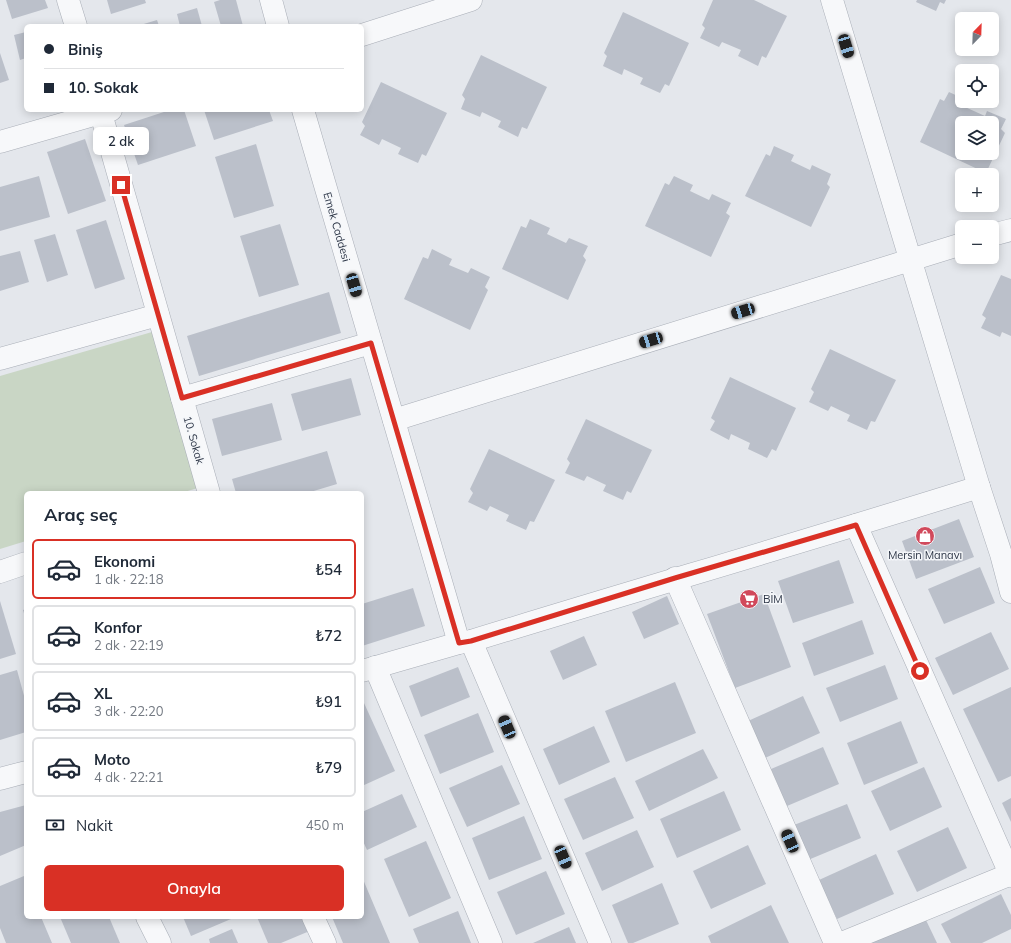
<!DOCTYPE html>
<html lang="tr">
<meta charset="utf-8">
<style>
body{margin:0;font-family:Mulish,sans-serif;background:#f2f2f3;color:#1f2937;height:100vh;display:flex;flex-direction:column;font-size:15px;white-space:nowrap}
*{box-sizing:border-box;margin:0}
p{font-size:13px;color:#747a83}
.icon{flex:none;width:22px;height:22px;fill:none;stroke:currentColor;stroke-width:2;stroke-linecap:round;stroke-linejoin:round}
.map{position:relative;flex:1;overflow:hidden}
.details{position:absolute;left:24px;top:491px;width:340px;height:428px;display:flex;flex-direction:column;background:#fff;border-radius:6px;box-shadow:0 2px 10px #0003}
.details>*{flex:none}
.guide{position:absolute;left:24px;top:24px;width:340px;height:88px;border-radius:6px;box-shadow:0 2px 10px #0003;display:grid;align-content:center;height:88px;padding:0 20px;background:#fff}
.needle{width:26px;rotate:23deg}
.tools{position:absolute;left:955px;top:12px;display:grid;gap:8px}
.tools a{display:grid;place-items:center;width:44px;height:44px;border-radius:6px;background:#fff;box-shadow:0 2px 10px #0003;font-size:20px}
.end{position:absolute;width:18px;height:18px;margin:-9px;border:5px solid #d93025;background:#fff;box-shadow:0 0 0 2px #fff}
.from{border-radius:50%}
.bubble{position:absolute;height:28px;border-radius:6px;background:#fff;box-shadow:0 2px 10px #0003;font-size:13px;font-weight:600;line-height:28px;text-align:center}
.car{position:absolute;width:12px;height:24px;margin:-12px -6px;border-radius:5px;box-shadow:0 0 3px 1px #0007;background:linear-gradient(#222 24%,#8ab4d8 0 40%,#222 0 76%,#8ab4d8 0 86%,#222 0)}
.guide b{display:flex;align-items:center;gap:14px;height:38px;font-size:15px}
.guide b+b{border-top:1px solid #e0e1e3}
.guide i{width:10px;height:10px;background:#1f2937}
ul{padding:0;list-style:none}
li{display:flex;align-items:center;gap:12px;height:60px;margin:0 8px 6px;padding:0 12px;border:2px solid #e0e1e3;border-radius:6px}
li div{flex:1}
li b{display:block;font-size:15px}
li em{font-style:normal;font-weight:600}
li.selected{border-color:#d93025}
li>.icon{width:36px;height:36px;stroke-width:1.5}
h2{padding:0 20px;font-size:18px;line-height:48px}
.pay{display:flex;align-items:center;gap:10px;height:44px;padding:0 20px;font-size:15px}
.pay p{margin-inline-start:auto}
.cta{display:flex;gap:8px;margin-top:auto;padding:8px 20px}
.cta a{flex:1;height:46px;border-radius:6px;background:#d93025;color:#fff;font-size:16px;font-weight:600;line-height:46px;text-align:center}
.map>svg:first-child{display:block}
.green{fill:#c9d6c5}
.building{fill:#bbc0ca;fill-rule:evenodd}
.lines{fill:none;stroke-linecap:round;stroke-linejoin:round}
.minor-casing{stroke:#a9aeb7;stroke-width:23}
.tertiary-casing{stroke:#a9aeb7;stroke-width:23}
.minor{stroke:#f7f8fa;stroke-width:22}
.tertiary{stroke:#f7f8fa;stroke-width:22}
.route{stroke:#d93025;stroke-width:5}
.labels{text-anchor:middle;stroke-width:3;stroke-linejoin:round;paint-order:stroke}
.street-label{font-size:11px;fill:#2b3445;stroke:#f4f6f9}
.poi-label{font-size:11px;fill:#2b3445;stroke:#f4f6f9}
</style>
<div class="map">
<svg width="1011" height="943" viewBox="0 0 1011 943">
<rect width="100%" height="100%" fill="#e4e7ec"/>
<!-- green -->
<path class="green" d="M 152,332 L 201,487 L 181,493 L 26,493 L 26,541 L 0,549 L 0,376 Z"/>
<!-- building -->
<g class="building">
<path d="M 6,0 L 45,0 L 48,8 L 12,19 Z"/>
<path d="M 107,0 L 145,0 L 146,3 L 111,14 Z"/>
<path d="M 220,0 L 236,0 L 243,26 L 221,26 L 214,2 Z"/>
<path d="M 713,0 L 754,0 L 787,16 L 766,58 L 762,56 L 758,66 L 738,56 L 741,50 L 722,42 L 719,47 L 700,38 L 705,28 L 702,25 Z"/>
<path d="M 917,0 L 946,0 L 944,4 L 940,2 L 936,11 L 916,2 Z"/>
<path d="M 197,8 L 202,26 L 180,26 L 177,14 Z"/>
<path d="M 623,12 L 689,43 L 669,86 L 665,84 L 660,93 L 640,84 L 643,78 L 624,69 L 622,75 L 603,66 L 607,56 L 604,53 Z"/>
<path d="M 157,20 L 159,26 L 137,26 Z"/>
<path d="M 26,32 L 26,58 L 20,60 L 14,35 Z"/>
<path d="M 0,53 L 9,80 L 0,83 Z"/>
<path d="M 481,55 L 547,87 L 527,129 L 522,127 L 518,137 L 498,127 L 501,121 L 482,112 L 480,117 L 461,109 L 465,99 L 462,95 Z"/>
<path d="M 381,82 L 447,113 L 426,156 L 422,154 L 418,163 L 398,154 L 401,148 L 382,139 L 379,145 L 360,135 L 365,126 L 362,122 Z"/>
<path d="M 949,92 L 962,98 L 962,101 L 968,101 L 965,107 L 985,116 L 987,111 L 1006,119 L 1001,129 L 1005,133 L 986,173 L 920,142 L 940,99 L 944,101 ZM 962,123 L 992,123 L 992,153 L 962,153 Z"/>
<path d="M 170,110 L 184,110 L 196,146 L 138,165 L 124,125 Z"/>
<path d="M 204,110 L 269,110 L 273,121 L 214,140 Z"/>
<path d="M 85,139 L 106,201 L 68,214 L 47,152 Z"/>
<path d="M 256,144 L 274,206 L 234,218 L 215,157 Z"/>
<path d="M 774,146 L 794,155 L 791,161 L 810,170 L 812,165 L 831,174 L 827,184 L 830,187 L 811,227 L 745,196 L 766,154 L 770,156 Z"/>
<path d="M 39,176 L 50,217 L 0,231 L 0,187 Z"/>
<path d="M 674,176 L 693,185 L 690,191 L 709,200 L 712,194 L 731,203 L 726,213 L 730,216 L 711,257 L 645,226 L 665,183 L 669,185 Z"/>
<path d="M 530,219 L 550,228 L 547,234 L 566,243 L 569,238 L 588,246 L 583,256 L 586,260 L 568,300 L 502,269 L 521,226 L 526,228 Z"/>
<path d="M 106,220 L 125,279 L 95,289 L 76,230 Z"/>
<path d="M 280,224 L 299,285 L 259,297 L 240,236 Z"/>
<path d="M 55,234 L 68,275 L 47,282 L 34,240 Z"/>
<path d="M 432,249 L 452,259 L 449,265 L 468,273 L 471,268 L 490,277 L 485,287 L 488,290 L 470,330 L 404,299 L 423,257 L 428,259 Z"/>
<path d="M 20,251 L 29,282 L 0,291 L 0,256 Z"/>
<path d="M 1001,275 L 1011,279 L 1011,336 L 1002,332 L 1000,337 L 981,328 L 986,318 L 982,315 Z"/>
<path d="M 329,292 L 341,333 L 199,376 L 187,336 Z"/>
<path d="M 830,349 L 896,380 L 875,422 L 871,421 L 867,430 L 847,421 L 850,415 L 831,406 L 828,411 L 809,402 L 814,392 L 811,389 Z"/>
<path d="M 730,377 L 796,408 L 776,451 L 772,449 L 767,458 L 748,449 L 750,443 L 731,434 L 729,440 L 710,430 L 715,421 L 711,418 Z"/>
<path d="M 351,378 L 361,415 L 302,431 L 291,394 Z"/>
<path d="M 272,403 L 282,440 L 222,456 L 212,419 Z"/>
<path d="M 586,419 L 652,450 L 631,493 L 627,491 L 623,500 L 603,491 L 606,485 L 587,476 L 584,481 L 565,473 L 570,463 L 567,459 Z"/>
<path d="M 489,449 L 555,480 L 534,522 L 530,521 L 526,530 L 506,521 L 509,515 L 490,506 L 487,511 L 468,502 L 473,493 L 470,489 Z"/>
<path d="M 327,451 L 337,484 L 307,493 L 236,493 L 232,479 Z"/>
<path d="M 959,519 L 974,557 L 916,579 L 902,541 Z"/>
<path d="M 839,560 L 854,603 L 793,623 L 778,581 Z"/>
<path d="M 980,567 L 995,603 L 944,624 L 928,589 Z"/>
<path d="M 413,588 L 425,626 L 362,646 L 362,604 Z"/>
<path d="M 764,594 L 791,667 L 735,688 L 707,614 Z"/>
<path d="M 667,596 L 679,624 L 644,639 L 632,612 Z"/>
<path d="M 0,601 L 16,654 L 0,659 Z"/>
<path d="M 26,609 L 26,620 L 23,610 Z"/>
<path d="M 862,620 L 874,654 L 814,676 L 802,643 Z"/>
<path d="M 991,632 L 1009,669 L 953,695 L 935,658 Z"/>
<path d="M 584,636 L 597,665 L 563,680 L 550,651 Z"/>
<path d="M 885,665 L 898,699 L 840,722 L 826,688 Z"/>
<path d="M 458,667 L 470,697 L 421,717 L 409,686 Z"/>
<path d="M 17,670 L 26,703 L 26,732 L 0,740 L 0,675 Z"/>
<path d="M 675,682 L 696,733 L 626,762 L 605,711 Z"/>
<path d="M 1011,687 L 1011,776 L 998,782 L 963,709 Z"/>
<path d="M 803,696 L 820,733 L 765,758 L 748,721 Z"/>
<path d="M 364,703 L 395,771 L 362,786 L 362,704 Z"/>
<path d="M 478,713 L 494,752 L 440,774 L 424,735 Z"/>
<path d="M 901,721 L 918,763 L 864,785 L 847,743 Z"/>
<path d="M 594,726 L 610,762 L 559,785 L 543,749 Z"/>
<path d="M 823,747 L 839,784 L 787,806 L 771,769 Z"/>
<path d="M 703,749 L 718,778 L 649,811 L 635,781 Z"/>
<path d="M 502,765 L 520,804 L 467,827 L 449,788 Z"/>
<path d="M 924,767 L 942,807 L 890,831 L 871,791 Z"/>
<path d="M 615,777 L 634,818 L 583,840 L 564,799 Z"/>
<path d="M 724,791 L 741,830 L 677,858 L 660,819 Z"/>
<path d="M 402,794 L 417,827 L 367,850 L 362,839 L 362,812 Z"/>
<path d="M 1011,798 L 1011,822 L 1002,803 Z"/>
<path d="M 847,804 L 861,838 L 808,860 L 794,825 Z"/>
<path d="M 26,805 L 26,845 L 0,856 L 0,812 Z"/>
<path d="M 524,816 L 542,859 L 489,880 L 472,838 Z"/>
<path d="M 948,827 L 967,868 L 917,892 L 897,851 Z"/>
<path d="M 637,830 L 654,867 L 602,891 L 585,853 Z"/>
<path d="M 426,841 L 451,898 L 409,917 L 384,859 Z"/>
<path d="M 748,845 L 766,884 L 711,909 L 693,871 Z"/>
<path d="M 876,854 L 894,894 L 837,919 L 819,880 Z"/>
<path d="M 546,871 L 565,914 L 516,935 L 497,892 Z"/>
<path d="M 24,876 L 26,881 L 26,917 L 41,917 L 52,943 L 6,943 L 0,928 L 0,886 Z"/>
<path d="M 362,877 L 390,943 L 343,943 L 332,917 L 362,917 Z"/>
<path d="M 662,883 L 679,924 L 633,943 L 628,943 L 612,905 Z"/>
<path d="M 1001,894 L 1011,915 L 1011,929 L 982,943 L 951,943 L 941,924 Z"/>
<path d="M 771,905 L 789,943 L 711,943 L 708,936 Z"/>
<path d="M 458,911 L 471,943 L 419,943 L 413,929 Z"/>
<path d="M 924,916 L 937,943 L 865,943 Z"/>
<path d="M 60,917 L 109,917 L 120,943 L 71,943 Z"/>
<path d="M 183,917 L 230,917 L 231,919 L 191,936 Z"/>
<path d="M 257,917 L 306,917 L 312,930 L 281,943 L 268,943 Z"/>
<path d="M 569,927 L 576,943 L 533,943 Z"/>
<path d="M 232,929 L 238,943 L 210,943 L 209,939 Z"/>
</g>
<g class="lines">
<defs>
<g id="minor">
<path d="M 68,0 L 76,26"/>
<path d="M 271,0 L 278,26"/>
<path d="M 362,35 L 471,0"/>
<path d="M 100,110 L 209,493"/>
<path d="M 303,110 L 459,643"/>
<path d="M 0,142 L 111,110"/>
<path d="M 992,235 L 1011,230"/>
<path d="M 0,359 L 158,315"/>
<path d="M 182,398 L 371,343"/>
<path d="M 394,420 L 962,244"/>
<path d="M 856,525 L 1011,876"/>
<path d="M 0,572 L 26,563"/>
<path d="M 675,578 L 835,943"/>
<path d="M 471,641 L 600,943"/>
<path d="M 375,667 L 491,943"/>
<path d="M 147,917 L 160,943"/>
<path d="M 313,917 L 325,943"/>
<path d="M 842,943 L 1011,874"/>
</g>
<g id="tertiary">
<path d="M 832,0 L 979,487 L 1001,554 L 1011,592"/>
<path d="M 362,671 L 459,643 L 471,641 C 640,589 810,540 979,487"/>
<path d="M 0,779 L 26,772"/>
</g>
</defs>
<!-- minor casing -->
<use href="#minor" class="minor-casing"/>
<!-- tertiary casing -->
<use href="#tertiary" class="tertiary-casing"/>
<!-- minor -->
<use href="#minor" class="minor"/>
<!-- tertiary -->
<use href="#tertiary" class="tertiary"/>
</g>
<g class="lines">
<!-- route -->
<path class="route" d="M 121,185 L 182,398 L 371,343 L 459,643 L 471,641 L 675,578 L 856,525 L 920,671"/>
</g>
<!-- icons -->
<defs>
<symbol id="shop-disc" viewBox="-11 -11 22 22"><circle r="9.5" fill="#d1495b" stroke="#f4f6f9"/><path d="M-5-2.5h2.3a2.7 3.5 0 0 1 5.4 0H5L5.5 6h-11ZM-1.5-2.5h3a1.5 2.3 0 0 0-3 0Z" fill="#fff"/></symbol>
<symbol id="supermarket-disc" viewBox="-11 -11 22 22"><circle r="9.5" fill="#d1495b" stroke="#f4f6f9"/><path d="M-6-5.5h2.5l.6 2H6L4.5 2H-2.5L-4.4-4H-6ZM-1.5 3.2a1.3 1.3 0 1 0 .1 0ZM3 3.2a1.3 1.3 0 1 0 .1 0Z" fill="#fff"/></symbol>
</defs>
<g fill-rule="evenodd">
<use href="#shop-disc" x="914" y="525" width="22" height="22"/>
<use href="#supermarket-disc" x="738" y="588" width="22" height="22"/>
</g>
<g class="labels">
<!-- street labels -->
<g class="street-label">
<text transform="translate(337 227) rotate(74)" y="4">Emek Caddesi</text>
<text transform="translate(194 440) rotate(74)" y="4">10. Sokak</text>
</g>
<!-- poi labels -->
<g class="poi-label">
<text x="925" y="559">Mersin Manavı</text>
<text x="763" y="603" text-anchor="start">BİM</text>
</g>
</g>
</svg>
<div class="tools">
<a><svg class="needle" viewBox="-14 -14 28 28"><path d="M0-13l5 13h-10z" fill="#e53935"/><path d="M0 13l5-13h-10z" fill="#747a83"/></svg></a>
<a><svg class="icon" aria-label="locate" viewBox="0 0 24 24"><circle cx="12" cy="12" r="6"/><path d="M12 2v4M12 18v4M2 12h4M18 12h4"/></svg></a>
<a><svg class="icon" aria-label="layers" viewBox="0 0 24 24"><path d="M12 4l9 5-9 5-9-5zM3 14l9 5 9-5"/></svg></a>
<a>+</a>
<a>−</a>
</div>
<i class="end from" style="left:920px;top:671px"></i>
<i class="end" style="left:121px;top:185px"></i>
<div class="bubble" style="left:93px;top:127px;width:56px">2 dk</div>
<i class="car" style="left:846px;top:46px;rotate:163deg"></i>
<i class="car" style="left:354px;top:285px;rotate:164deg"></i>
<i class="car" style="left:743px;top:311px;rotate:253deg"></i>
<i class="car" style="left:651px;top:340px;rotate:253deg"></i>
<i class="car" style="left:507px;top:727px;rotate:337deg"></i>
<i class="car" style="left:790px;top:841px;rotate:336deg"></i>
<i class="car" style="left:563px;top:857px;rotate:157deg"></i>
<div class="guide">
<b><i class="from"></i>Biniş</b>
<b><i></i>10. Sokak</b>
</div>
<section class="details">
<h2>Araç seç</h2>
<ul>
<li class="selected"><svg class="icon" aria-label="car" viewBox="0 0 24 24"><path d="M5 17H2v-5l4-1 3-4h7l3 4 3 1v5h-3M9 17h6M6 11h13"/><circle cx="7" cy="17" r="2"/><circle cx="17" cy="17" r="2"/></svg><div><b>Ekonomi</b><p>1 dk · 22:18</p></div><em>₺54</em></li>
<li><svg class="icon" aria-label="car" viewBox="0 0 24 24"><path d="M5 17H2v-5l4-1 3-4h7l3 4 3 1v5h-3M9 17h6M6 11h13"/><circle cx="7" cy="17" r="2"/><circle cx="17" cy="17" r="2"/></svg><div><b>Konfor</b><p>2 dk · 22:19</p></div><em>₺72</em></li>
<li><svg class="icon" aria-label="car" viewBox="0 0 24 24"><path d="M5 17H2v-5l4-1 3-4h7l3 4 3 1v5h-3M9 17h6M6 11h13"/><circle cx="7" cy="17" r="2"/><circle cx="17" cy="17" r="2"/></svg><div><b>XL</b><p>3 dk · 22:20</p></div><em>₺91</em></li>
<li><svg class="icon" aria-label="car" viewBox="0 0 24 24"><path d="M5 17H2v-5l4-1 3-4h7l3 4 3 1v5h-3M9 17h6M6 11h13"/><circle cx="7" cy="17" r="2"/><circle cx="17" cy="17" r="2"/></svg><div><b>Moto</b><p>4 dk · 22:21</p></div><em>₺79</em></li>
</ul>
<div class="pay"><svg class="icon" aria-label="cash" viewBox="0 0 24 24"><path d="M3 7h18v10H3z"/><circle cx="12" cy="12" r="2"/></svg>Nakit<p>450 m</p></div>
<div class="cta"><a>Onayla</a></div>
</section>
</div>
